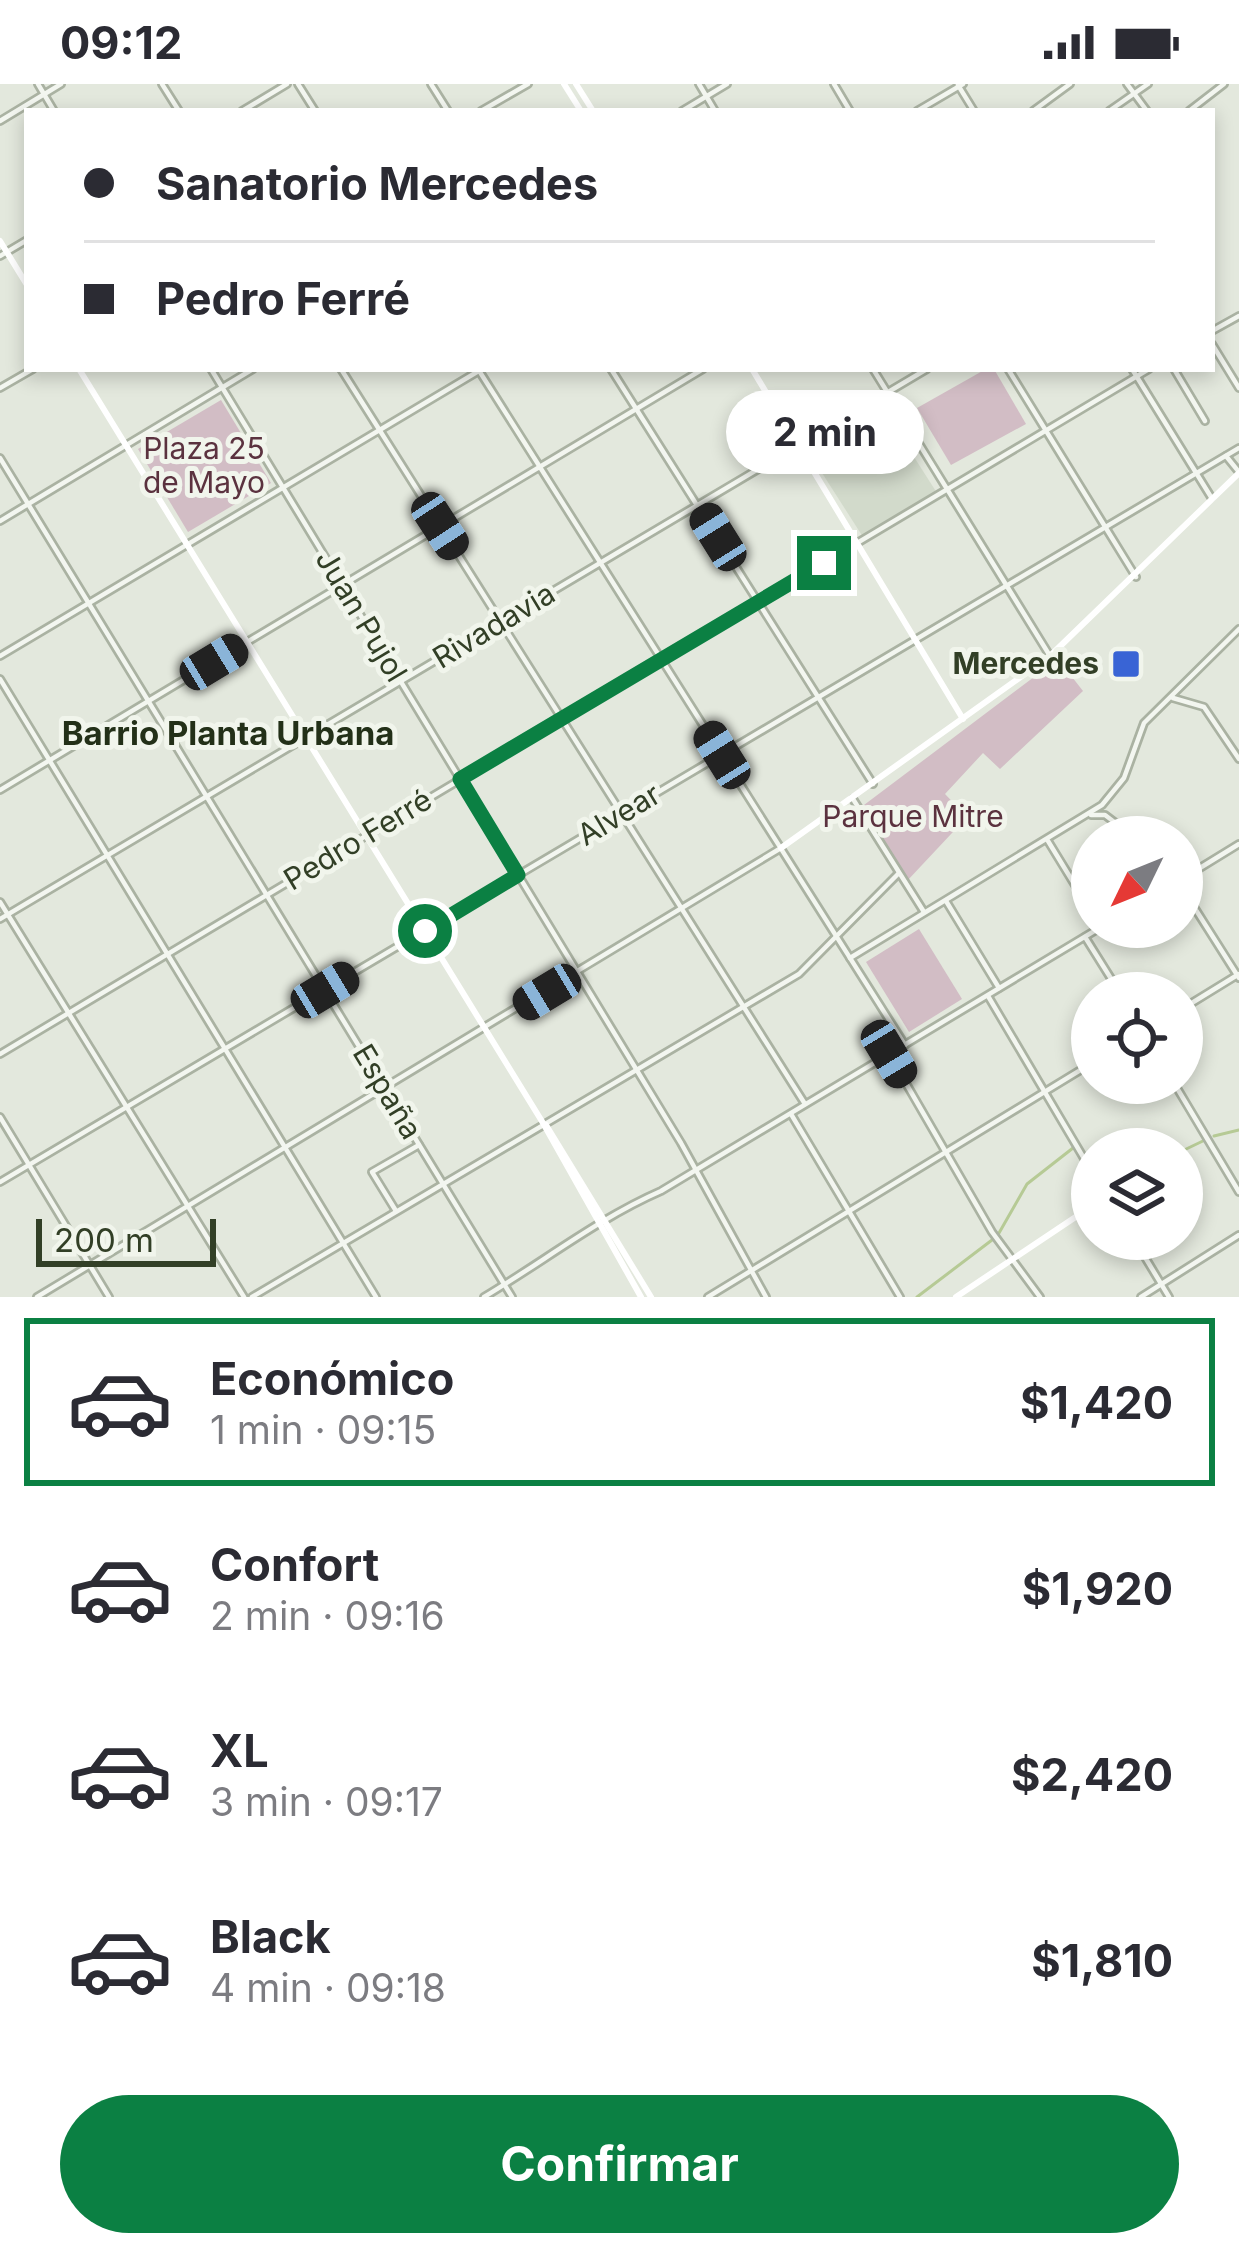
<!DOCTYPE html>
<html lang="es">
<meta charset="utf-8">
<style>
body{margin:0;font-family:Inter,sans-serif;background:#f7f7f7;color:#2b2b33;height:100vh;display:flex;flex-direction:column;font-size:45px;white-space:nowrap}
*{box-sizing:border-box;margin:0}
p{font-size:39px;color:#7c7c81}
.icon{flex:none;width:66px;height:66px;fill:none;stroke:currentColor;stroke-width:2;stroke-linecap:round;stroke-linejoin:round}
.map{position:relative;height:1213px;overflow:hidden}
.side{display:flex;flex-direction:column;background:#fff;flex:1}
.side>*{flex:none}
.guide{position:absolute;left:24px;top:24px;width:1191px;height:264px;border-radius:0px;box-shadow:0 6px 18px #0003;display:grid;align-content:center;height:264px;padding:0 60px;background:#fff}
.needle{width:78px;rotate:227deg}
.controls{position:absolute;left:1071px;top:732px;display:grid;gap:24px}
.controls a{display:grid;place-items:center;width:132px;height:132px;border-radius:50%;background:#fff;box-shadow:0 6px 18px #0003;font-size:60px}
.scale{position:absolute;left:36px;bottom:30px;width:180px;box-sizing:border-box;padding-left:12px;border:6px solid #323f26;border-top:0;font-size:33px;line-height:42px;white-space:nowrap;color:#323f26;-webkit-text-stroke:9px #f1f5ec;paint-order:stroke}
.end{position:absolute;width:54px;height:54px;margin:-27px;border:15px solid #0b8043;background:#fff;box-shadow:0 0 0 6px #fff}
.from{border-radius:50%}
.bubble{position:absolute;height:84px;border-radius:42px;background:#fff;box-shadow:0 6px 18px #0003;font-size:39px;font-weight:700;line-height:84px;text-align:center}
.car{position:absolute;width:36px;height:72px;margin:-36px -18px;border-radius:15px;box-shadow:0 0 9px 3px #0007;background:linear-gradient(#222 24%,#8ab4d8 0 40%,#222 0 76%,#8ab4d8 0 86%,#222 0)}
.guide b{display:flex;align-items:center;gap:42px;height:114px;font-size:45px}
.guide b+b{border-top:3px solid #e1e1e2}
.guide i{width:30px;height:30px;background:#2b2b33}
ul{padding:21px 0 0;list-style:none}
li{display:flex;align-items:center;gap:36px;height:168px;margin:0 24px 18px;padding:0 36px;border:6px solid transparent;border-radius:0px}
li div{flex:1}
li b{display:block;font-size:45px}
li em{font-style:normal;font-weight:700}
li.selected{border-color:#0b8043}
li>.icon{width:108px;height:108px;stroke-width:1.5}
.primary-button{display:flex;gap:24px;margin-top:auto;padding:24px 60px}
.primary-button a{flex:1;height:138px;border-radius:72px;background:#0b8043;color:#fff;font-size:48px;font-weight:700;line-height:138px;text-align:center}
.status{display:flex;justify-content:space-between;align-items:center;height:84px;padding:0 60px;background:#fff;direction:ltr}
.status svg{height:33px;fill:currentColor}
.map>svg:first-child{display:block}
.built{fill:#d2dacb}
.green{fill:#d2bdc5}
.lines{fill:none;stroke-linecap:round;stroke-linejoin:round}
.stream{stroke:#b6ca95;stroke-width:3}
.street-casing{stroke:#aab2a2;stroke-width:10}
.street{stroke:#f3f6f0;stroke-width:4.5}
.secondary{stroke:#fff;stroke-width:6}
.route{stroke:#0b8043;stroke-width:15}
.poi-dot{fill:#3964d5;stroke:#f1f5ec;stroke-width:4.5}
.labels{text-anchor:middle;stroke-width:10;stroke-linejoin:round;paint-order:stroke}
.park-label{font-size:30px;fill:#5b323f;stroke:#f1f5ec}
.street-label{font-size:30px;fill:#323f26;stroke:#f1f5ec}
.poi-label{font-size:30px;font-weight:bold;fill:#323f26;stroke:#f1f5ec;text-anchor:end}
.neighbourhood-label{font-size:33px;font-weight:bold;fill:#233018;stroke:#f1f5ec}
</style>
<div class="status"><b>09:12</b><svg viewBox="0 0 49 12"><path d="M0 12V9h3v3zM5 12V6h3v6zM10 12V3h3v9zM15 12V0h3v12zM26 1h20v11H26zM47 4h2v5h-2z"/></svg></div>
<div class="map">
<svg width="1239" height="1213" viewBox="0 0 1239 1213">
<rect width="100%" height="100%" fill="#e3e8dd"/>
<!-- built -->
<path class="built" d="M 882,323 L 937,409 L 863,453 L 808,367 Z"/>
<!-- green -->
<g class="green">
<path d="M 986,285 L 994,285 L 1026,340 L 951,381 L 917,324 Z"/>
<path d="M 221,316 L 271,399 L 188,448 L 138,365 Z"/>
<path d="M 1058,575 L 1083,607 L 1000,685 L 983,669 L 945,710 L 967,733 L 907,797 L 864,721 Z"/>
<path d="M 919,845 L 962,915 L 909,948 L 866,878 Z"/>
</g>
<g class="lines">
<!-- stream -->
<g class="stream">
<path d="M 1214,1052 L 1239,1046"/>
<path d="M 1080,1066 L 1092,1075"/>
<path d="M 1182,1067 L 1205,1056"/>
<path d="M 999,1149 L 1027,1100 L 1073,1064"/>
<path d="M 917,1213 L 992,1156"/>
</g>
<defs>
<g id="street">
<path d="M 38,0 L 54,27"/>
<path d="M 162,0 L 179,27"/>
<path d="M 298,0 L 315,27"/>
<path d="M 431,0 L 448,27"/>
<path d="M 699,0 L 715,27"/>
<path d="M 834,0 L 850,27"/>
<path d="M 1127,0 L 1147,27"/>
<path d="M 958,1 L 974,27"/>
<path d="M 242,27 L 287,0"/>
<path d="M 481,27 L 528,0"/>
<path d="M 682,27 L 727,0"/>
<path d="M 917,27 L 963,0"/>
<path d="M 1033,27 L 1070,0"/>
<path d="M 1109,27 L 1148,0"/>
<path d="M 1189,27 L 1224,0"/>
<path d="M 0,37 L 61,0"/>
<path d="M 0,172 L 27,156"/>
<path d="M 1212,247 L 1239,232"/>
<path d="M 1212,260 L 1239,304"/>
<path d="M 211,285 L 681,1059 L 766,1213"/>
<path d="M 341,285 L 805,1020"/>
<path d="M 478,285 L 905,961"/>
<path d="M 611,285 L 873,700"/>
<path d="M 873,285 L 1050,572"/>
<path d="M 1008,285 L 1136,493"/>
<path d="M 1132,285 L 1211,413"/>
<path d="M 1174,285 L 1205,337"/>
<path d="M 0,304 L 33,285"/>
<path d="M 1226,372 L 1239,388"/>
<path d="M 0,374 L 512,1213"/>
<path d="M 0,437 L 253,285"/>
<path d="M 0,572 L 482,285"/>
<path d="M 0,595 L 376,1213"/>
<path d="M 1173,614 L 1204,623 L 1239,675"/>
<path d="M 0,706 L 703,285"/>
<path d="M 853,715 L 924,828"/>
<path d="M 1091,731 L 1105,731 L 1134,753"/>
<path d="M 1048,757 L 1092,829"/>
<path d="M 1182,795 L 1239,760"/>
<path d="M 1182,804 L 1239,894"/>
<path d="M 946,817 L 999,904"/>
<path d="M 0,818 L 244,1213"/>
<path d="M 0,835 L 927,285"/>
<path d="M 1085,853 L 1120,909"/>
<path d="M 850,874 L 1102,721 L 1124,694 L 1144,639 L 1239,545"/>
<path d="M 988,912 L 1092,1088"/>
<path d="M 1182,925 L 1239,890"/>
<path d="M 0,970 L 1149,285"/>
<path d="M 889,970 L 992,1148 L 1040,1213"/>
<path d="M 1174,999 L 1239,1108"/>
<path d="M 791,1030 L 900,1213"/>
<path d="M 0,1033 L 109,1213"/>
<path d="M 0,1098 L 1239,364"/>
<path d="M 396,1127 L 372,1088 L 419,1061"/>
<path d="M 1134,1155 L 1169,1213"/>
<path d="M 37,1213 L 781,764"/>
<path d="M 252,1213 L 799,890 L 898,790"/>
<path d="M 484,1213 C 543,1178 599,1134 661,1107 L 1101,843"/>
<path d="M 708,1213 L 1092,979"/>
<path d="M 1141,1213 L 1239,1151"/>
</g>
</defs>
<!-- street casing -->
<use href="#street" class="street-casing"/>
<!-- street -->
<use href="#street" class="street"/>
<!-- secondary -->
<g class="secondary">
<path d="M 564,0 L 581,27"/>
<path d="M 576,0 L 593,27"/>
<path d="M 0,157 L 27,201"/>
<path d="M 79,285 L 543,1039 L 641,1213"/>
<path d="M 752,285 L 963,635"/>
<path d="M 781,764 L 1050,572 L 1239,389"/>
<path d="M 546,1041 L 651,1213"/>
<path d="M 956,1213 L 1092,1122"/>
</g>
</g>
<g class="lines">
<!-- route -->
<path class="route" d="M 425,847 L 518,791 L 460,695 L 824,479"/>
</g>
<!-- markers -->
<rect class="poi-dot" x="1111" y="565" width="30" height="30" rx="6"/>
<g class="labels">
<!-- park labels -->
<g class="park-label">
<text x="204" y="375">Plaza 25<tspan x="204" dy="34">de Mayo</tspan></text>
<text x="913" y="743">Parque Mitre</text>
</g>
<!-- street labels -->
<g class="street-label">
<text transform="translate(361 532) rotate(59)" y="10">Juan Pujol</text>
<text transform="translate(494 542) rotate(-31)" y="10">Rivadavia</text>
<text transform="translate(619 731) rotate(-31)" y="10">Alvear</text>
<text transform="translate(358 756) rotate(-31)" y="10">Pedro Ferré</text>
<text transform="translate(387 1008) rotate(59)" y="10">España</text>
</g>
<!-- poi labels -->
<g class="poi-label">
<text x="1099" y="590">Mercedes</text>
</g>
<!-- neighbourhood labels -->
<g class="neighbourhood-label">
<text x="228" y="661">Barrio Planta Urbana</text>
</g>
</g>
</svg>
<div class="controls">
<a><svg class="needle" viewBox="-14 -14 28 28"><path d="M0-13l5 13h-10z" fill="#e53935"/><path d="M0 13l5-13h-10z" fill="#7c7c81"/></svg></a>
<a><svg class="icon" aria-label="locate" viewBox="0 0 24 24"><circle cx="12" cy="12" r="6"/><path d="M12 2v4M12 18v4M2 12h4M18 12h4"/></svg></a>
<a><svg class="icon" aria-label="layers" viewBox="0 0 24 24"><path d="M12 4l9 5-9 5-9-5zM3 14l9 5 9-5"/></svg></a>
</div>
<div class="scale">200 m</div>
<i class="end from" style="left:425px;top:847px"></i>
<i class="end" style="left:824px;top:479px"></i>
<div class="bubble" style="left:726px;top:306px;width:198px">2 min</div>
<i class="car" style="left:440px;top:442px;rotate:147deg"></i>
<i class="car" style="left:718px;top:453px;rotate:328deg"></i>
<i class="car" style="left:214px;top:578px;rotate:59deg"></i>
<i class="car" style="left:722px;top:671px;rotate:328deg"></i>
<i class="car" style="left:325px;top:906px;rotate:59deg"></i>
<i class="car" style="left:547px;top:908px;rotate:239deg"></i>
<i class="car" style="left:889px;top:970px;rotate:149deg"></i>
<div class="guide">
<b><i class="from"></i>Sanatorio Mercedes</b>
<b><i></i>Pedro Ferré</b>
</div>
</div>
<section class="side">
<ul>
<li class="selected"><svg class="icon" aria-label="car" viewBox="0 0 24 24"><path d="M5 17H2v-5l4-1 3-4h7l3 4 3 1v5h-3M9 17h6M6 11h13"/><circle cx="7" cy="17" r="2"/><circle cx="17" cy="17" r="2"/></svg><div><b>Económico</b><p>1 min · 09:15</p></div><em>$1,420</em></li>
<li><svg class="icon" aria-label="car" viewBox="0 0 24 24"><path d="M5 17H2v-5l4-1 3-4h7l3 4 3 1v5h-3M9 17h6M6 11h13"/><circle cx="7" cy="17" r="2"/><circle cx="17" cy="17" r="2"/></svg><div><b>Confort</b><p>2 min · 09:16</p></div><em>$1,920</em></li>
<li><svg class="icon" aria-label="car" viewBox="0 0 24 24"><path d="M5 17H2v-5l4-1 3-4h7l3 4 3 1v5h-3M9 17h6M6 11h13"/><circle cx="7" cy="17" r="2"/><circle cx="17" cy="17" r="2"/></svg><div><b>XL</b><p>3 min · 09:17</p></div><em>$2,420</em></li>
<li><svg class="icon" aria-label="car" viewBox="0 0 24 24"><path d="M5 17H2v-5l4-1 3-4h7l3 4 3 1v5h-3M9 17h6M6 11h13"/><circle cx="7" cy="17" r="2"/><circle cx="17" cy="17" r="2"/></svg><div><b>Black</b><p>4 min · 09:18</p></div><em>$1,810</em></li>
</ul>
<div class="primary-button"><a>Confirmar</a></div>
</section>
